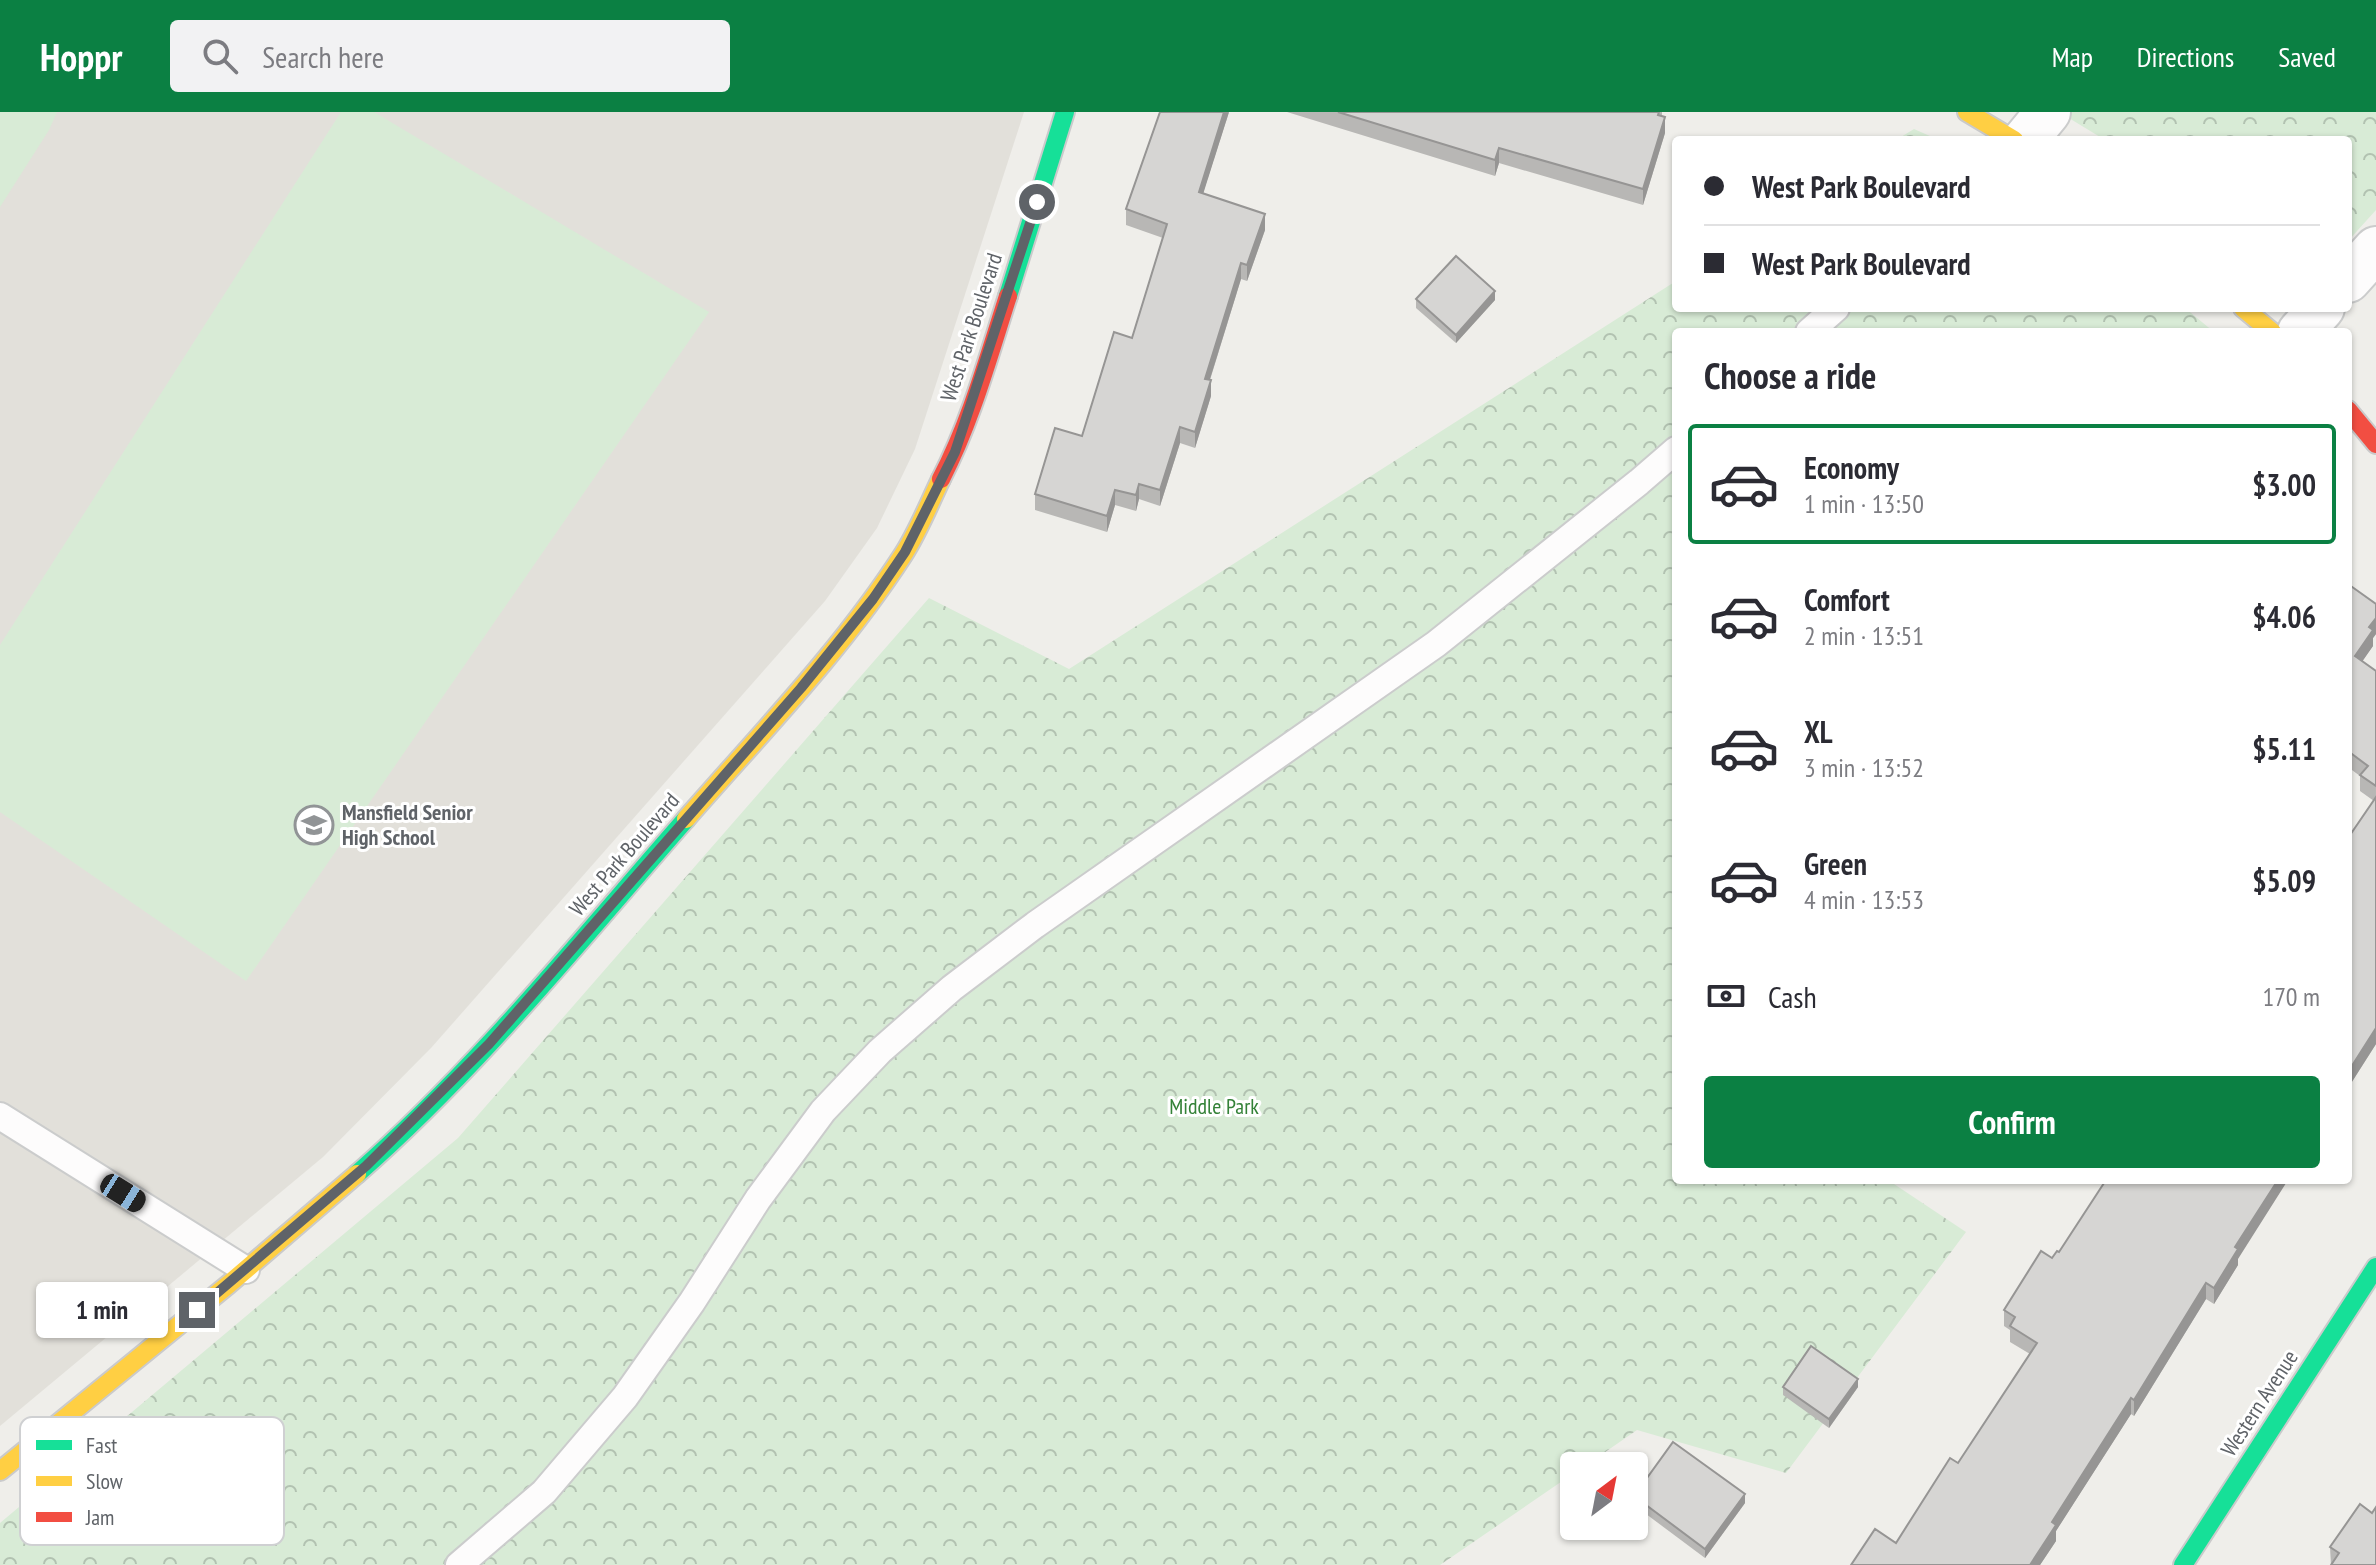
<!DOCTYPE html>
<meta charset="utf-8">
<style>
body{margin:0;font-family:"PT Sans Narrow",sans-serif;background:#f2f2f3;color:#2b2b33;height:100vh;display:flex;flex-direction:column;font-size:30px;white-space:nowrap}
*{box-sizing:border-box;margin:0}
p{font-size:26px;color:#7c7c81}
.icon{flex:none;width:44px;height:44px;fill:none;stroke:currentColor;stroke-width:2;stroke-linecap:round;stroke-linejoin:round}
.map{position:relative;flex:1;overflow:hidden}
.panel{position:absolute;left:1672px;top:216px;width:680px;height:856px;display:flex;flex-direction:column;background:#fff;border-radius:8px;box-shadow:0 2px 6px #0004}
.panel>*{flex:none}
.top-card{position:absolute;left:1672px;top:24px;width:680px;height:176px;border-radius:8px;box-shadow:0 2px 6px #0004;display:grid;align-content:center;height:176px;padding:0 32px;background:#fff}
.needle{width:52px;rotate:32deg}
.fabs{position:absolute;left:1560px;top:1340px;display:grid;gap:16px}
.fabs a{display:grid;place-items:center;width:88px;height:88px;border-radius:8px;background:#fff;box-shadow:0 2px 6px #0004;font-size:40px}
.end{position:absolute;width:36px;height:36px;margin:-18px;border:10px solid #5f6368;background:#fff;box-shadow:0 0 0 4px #fff}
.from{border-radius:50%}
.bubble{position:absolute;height:56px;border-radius:8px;background:#fff;box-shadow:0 2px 6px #0004;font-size:26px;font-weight:600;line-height:56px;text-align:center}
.car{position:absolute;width:24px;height:48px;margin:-24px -12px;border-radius:10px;box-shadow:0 0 6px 2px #0007;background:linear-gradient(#222 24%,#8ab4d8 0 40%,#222 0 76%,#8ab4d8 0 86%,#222 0)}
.top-card b{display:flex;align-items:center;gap:28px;height:76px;font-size:30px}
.top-card b+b{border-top:2px solid #e1e1e2}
.top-card i{width:20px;height:20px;background:#2b2b33}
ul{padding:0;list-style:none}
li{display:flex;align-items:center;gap:24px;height:120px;margin:0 16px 12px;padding:0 16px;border:4px solid transparent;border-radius:8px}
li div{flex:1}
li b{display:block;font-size:30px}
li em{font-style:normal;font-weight:600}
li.selected{border-color:#0b8043}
li>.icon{width:72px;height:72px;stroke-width:1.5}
h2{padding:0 32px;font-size:36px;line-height:96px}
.pay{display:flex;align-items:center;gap:20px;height:88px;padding:0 32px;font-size:30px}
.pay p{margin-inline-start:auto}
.cta{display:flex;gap:16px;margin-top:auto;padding:16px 32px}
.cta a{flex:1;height:92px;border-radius:8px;background:#0b8043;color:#fff;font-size:32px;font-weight:600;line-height:92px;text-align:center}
header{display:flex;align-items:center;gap:48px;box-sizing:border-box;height:112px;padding:0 40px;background:#0b8043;color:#fff}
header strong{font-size:38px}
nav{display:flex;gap:44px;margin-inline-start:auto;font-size:28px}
.search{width:560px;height:72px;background:#f2f2f3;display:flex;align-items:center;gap:20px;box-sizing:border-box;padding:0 28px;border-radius:8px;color:#7c7c81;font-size:30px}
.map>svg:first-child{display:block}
.education{fill:#e2e0da}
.park{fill:url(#park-crowns)}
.pitch{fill:#d8ebd6}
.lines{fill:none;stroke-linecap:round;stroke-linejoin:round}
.lane-casing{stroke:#cbcccc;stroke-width:30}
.street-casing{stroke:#cbcccc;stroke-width:48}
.fast-casing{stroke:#cacacb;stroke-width:22}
.slow-casing{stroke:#cacacb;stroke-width:22}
.jam-casing{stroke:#cacacb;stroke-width:22}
.lane{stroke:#fdfcfc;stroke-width:26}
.street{stroke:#fdfcfc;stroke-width:44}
.fast{stroke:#16e098;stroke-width:18}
.slow{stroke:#ffcf43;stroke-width:18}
.jam{stroke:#f24e42;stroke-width:18}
.wall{fill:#b8b7b5}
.shaded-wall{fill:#969594}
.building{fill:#d6d5d3;stroke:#969594;stroke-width:2}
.route{stroke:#5f6368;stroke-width:10}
.labels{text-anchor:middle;stroke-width:6;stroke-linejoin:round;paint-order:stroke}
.street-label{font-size:22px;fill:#5f6368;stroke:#fff}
.poi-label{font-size:22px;font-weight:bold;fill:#5f6368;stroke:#fff;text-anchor:start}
.park-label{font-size:22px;fill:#348238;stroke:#fff}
.key{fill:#fff;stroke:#cfd0d2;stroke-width:2}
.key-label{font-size:22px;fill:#5f6368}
</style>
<header>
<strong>Hoppr</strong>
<div class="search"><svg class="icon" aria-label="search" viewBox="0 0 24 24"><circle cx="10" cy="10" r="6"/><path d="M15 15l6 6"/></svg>Search here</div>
<nav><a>Map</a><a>Directions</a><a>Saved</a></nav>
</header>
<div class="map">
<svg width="2376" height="1453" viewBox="0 0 2376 1453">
<defs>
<pattern id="park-crowns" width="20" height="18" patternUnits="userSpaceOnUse" patternTransform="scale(2)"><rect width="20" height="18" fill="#d8ebd6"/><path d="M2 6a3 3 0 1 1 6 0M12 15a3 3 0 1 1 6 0" fill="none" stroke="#b2c2b1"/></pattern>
</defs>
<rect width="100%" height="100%" fill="#efeeea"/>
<!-- education -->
<path class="education" d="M 0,0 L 1024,0 L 915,337 L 877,416 L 825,489 L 431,936 L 323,1045 L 0,1314 Z"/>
<!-- park -->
<g class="park">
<path d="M 2059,0 L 2376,0 L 2376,98 L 2348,129 L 2348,28 L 2105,28 Z"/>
<path d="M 1914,17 L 1939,28 L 1896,28 Z"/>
<path d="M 1676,169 L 1676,196 L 2185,196 L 2214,220 L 1676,220 L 1676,1068 L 1888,1068 L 1966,1120 L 1786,1361 L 1637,1318 L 1585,1354 L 1574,1354 L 1574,1361 L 1440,1453 L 0,1453 L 0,1411 L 458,1026 L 929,486 L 1069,557 Z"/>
</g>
<!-- pitch -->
<g class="pitch">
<path d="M 0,0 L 57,0 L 49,18 L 0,95 Z"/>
<path d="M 341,0 L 374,0 L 709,200 L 246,869 L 0,700 L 0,533 Z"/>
</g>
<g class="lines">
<defs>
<g id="lane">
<path d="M 1809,220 L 1836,196"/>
<path d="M 0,1004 L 246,1158"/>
<path d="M 459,1453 L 544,1380 L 625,1285 L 692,1190 L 758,1087 L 823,999 L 880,939 L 952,876 L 1035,813 L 1436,532 L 1639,370 L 1676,338"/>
</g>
<g id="street">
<path d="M 2025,28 L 2048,0"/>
<path d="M 2348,168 L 2376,137"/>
<path d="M 2300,220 L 2322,196"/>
</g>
<g id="fast">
<path d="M 1008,184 L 1065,0"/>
<path d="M 357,1062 C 478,956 580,828 686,707"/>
<path d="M 2183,1453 L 2376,1155"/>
</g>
<g id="slow">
<path d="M 1967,0 L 2014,28"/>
<path d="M 2243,196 L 2272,220"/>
<path d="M 686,707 C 760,622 841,539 903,443 C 918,420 929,392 941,367"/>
<path d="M 0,1359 L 229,1172 L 357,1062"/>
</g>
<g id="jam">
<path d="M 2348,298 L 2376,332"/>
<path d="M 941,367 C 971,309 988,246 1008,184"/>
</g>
</defs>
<!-- lane casing -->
<use href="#lane" class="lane-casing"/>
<!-- street casing -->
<use href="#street" class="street-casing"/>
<!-- fast casing -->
<use href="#fast" class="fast-casing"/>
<!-- slow casing -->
<use href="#slow" class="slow-casing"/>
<!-- jam casing -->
<use href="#jam" class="jam-casing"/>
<!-- lane -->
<use href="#lane" class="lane"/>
<!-- street -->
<use href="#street" class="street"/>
<!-- fast -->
<use href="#fast" class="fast"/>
<!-- slow -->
<use href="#slow" class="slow"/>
<!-- jam -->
<use href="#jam" class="jam"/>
</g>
<!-- wall -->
<g class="wall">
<path d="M 1229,0 L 1203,81 L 1265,118 L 1247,169 L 1241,167 L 1210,268 L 1211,284 L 1195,336 L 1180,331 L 1160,394 L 1139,387 L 1136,399 L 1115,393 L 1107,420 L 1035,398 L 1035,382 L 1082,324 L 1132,226 L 1163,126 L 1126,113 L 1126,97 Z"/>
<path d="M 1287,0 L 1662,0 L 1662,4 L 1665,21 L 1643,93 L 1499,51 L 1495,64 Z"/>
<path d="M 1416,187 L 1495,188 L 1456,231 L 1416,196 Z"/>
<path d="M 2348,472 L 2376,492 L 2376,522 L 2373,526 L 2373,534 L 2362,549 L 2376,559 L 2376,932 L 2348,976 L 2348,726 L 2374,689 L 2360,679 L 2360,664 L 2348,655 Z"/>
<path d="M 2059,1140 L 2238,1147 L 2238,1153 L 2214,1192 L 2206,1187 L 2134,1304 L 2131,1302 L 2056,1419 L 2056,1429 L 2040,1453 L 1851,1453 L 1896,1431 L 1958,1351 L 2030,1242 L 2010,1230 L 2010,1218 L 2004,1214 L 2004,1198 Z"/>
<path d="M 1783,1275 L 1858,1275 L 1829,1316 L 1783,1283 Z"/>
<path d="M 1634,1384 L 1745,1391 L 1705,1446 L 1634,1393 Z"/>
<path d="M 2372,1401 L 2331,1453 L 2330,1435 Z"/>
</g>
<!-- shaded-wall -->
<g class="shaded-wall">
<path d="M 1224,0 L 1229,0 L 1199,95 L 1199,80 Z"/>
<path d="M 1665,5 L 1665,21 L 1643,93 L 1643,77 Z"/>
<path d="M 1499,36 L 1499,51 L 1495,64 L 1495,48 Z"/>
<path d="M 1265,102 L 1265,118 L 1247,169 L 1247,153 Z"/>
<path d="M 1241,151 L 1241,167 L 1205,283 L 1205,267 Z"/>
<path d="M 1495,179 L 1495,188 L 1456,231 L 1456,223 Z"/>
<path d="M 1211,268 L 1211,284 L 1195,336 L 1195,320 Z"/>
<path d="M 1180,315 L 1180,331 L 1160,394 L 1160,378 Z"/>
<path d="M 1139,372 L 1139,387 L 1136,399 L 1136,383 Z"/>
<path d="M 1115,378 L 1115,393 L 1107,420 L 1107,404 Z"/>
<path d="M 2376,506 L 2376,522 L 2373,526 L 2373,534 L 2355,560 L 2355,544 L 2369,515 Z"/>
<path d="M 2376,916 L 2376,932 L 2348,976 L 2348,960 Z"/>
<path d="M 2278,1068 L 2288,1068 L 2238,1147 L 2238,1153 L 2214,1192 L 2214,1176 L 2235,1135 Z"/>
<path d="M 2206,1171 L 2206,1187 L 2134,1304 L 2134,1288 Z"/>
<path d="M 1858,1267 L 1858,1275 L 1829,1316 L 1829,1307 Z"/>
<path d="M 2131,1286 L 2131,1302 L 2056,1419 L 2056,1429 L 2040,1453 L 2030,1453 L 2052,1410 Z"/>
<path d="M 1745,1382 L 1745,1391 L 1705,1446 L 1705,1437 Z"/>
</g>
<!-- building -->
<g class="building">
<path d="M 1160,0 L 1224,0 L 1199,80 L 1265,102 L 1247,153 L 1241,151 L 1205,267 L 1211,268 L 1195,320 L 1180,315 L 1160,378 L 1139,372 L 1136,383 L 1115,378 L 1107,404 L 1035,382 L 1055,316 L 1082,324 L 1114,220 L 1132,226 L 1167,112 L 1126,97 Z"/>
<path d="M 1338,0 L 1659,0 L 1658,3 L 1665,5 L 1643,77 L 1499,36 L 1495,48 Z"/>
<path d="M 1456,144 L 1495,179 L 1456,223 L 1416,187 Z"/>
<path d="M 2348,472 L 2376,492 L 2376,506 L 2369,515 L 2373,518 L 2355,544 L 2376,559 L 2376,674 L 2360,663 L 2368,654 L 2348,639 Z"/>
<path d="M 2376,685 L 2376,916 L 2348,960 L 2348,726 Z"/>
<path d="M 2106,1068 L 2278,1068 L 2235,1135 L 2238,1137 L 2214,1176 L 2206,1171 L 2134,1288 L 2131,1286 L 2052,1410 L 2056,1413 L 2030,1453 L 1851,1453 L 1875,1417 L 1896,1431 L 1950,1346 L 1958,1351 L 2037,1231 L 2010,1214 L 2015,1205 L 2004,1198 L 2041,1139 L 2052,1146 L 2057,1139 L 2059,1140 Z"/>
<path d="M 1811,1234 L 1858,1267 L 1829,1307 L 1783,1275 Z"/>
<path d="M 1673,1330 L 1745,1382 L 1705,1437 L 1634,1384 Z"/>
<path d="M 2360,1392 L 2372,1401 L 2376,1395 L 2376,1453 L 2331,1453 L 2339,1441 L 2330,1435 Z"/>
</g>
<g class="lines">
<!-- route -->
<path class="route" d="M 197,1198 L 366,1054 L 489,932 L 801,576 L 873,487 L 905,440 L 955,340 L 1037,90"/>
</g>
<!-- icons -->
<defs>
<symbol id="school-ring" viewBox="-11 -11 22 22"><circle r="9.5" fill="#fff" stroke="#919496" stroke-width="1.5"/><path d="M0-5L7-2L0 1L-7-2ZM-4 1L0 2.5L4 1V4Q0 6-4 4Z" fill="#919496"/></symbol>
</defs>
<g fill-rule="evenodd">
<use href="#school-ring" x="292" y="691" width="44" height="44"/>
</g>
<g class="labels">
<!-- street labels -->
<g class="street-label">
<text transform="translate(971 215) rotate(-72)" y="8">West Park Boulevard</text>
<text transform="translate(624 742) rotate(-49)" y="8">West Park Boulevard</text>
<text transform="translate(2259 1291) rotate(-57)" y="8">Western Avenue</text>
</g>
<!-- poi labels -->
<g class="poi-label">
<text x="342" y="708">Mansfield Senior<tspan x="342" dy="25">High School</tspan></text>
</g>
<!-- park labels -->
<g class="park-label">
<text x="1214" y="1002">Middle Park</text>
</g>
</g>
<!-- legend -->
<rect x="20" y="1305" width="264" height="128" rx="12" class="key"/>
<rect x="36" y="1328" width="36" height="10" fill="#16e098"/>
<rect x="36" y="1364" width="36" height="10" fill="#ffcf43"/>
<rect x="36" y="1400" width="36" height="10" fill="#f24e42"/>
<g class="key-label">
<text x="86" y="1341">Fast</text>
<text x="86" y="1377">Slow</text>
<text x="86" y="1413">Jam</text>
</g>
</svg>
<div class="fabs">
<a><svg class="needle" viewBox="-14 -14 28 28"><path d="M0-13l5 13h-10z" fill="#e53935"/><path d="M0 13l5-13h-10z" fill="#7c7c81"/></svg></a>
</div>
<i class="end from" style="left:1037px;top:90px"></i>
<i class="end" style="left:197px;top:1198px"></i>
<div class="bubble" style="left:36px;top:1170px;width:132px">1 min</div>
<i class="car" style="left:123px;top:1081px;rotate:122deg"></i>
<div class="top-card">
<b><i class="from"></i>West Park Boulevard</b>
<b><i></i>West Park Boulevard</b>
</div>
<section class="panel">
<h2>Choose a ride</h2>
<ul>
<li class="selected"><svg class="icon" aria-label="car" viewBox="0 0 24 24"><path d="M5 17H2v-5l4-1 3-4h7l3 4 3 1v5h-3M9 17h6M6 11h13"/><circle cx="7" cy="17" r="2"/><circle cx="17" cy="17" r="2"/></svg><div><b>Economy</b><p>1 min · 13:50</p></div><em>$3.00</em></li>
<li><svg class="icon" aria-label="car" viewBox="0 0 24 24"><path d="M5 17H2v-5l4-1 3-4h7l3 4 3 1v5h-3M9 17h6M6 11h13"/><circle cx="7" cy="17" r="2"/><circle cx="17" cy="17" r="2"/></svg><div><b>Comfort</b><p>2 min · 13:51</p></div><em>$4.06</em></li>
<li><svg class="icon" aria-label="car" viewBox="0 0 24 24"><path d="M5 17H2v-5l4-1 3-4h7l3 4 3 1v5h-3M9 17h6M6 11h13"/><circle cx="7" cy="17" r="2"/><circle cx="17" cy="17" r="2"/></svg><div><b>XL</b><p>3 min · 13:52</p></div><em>$5.11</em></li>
<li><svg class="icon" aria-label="car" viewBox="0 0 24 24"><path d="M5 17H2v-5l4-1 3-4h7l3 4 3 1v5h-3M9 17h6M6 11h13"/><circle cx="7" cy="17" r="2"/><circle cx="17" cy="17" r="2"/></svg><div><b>Green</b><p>4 min · 13:53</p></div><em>$5.09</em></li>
</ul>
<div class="pay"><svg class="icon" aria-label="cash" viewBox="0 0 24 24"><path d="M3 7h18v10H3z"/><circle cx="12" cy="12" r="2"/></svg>Cash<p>170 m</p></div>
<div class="cta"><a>Confirm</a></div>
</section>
</div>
